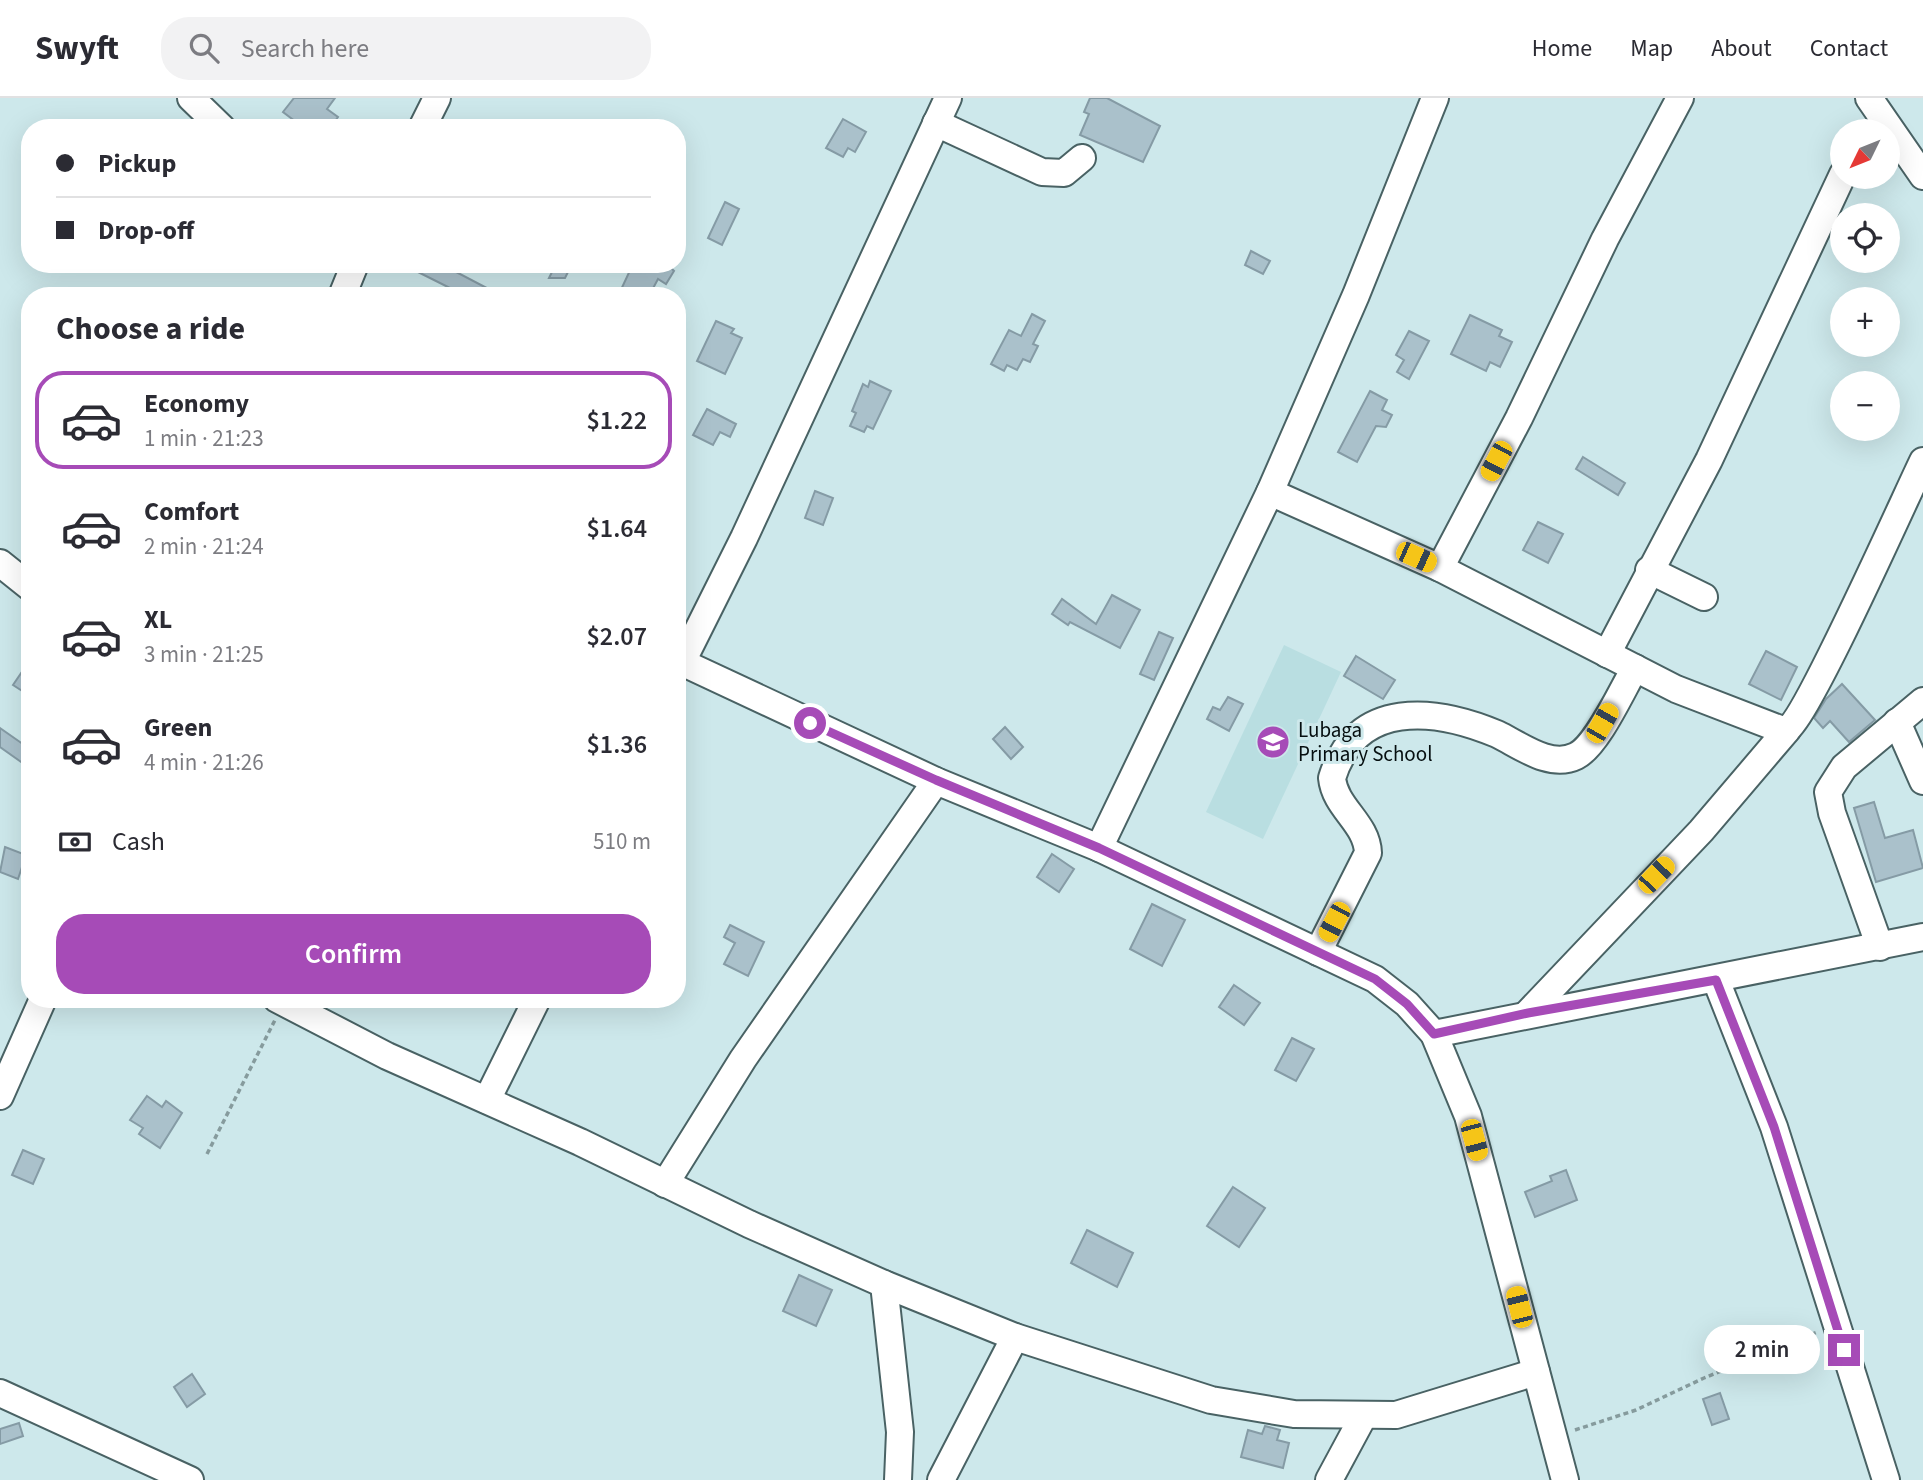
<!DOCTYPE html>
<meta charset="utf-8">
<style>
body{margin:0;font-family:"Source Sans 3",sans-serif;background:#f2f2f3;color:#2b2b33;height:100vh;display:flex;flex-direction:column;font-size:26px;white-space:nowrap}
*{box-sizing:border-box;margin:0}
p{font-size:23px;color:#7c7c81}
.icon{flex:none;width:38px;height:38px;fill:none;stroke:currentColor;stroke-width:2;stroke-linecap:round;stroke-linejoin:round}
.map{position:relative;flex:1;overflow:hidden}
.sheet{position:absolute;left:21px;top:189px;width:665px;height:721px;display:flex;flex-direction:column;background:#fff;border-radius:28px;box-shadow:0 7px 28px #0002}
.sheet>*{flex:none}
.top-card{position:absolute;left:21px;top:21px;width:665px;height:154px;border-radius:28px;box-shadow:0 7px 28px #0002;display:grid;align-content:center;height:154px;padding:0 35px;background:#fff}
.needle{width:46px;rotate:227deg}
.controls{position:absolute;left:1830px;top:21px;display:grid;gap:14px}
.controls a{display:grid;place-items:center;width:70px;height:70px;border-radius:50%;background:#fff;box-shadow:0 7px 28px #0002;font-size:35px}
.end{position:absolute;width:32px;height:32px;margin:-16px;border:9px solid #a64bb7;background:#fff;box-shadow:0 0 0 4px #fff}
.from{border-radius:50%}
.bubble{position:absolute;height:49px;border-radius:24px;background:#fff;box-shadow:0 7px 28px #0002;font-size:23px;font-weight:600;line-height:49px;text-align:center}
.car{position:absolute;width:21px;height:42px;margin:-21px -10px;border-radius:9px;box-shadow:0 0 5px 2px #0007;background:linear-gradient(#f5c518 24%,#345 0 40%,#f5c518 0 76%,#345 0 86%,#f5c518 0)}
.top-card b{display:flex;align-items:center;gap:24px;height:66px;font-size:26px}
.top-card b+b{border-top:2px solid #e1e1e2}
.top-card i{width:18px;height:18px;background:#2b2b33}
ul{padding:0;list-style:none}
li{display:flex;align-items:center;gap:21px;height:98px;margin:0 14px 10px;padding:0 21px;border:4px solid transparent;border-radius:28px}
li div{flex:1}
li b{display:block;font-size:26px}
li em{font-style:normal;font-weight:600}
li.current{border-color:#a64bb7}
li>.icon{width:63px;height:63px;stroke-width:1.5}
h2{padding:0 35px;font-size:32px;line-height:84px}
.pay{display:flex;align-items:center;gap:18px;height:77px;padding:0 35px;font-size:26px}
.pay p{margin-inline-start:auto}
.button{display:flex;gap:14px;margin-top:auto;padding:14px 35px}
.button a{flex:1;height:80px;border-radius:28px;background:#a64bb7;color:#fff;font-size:28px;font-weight:600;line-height:80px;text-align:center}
header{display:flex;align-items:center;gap:42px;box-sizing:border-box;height:98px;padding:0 35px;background:#fff;border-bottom:2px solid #e1e1e2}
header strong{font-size:33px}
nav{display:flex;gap:38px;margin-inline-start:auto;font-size:24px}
.search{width:490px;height:63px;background:#f2f2f3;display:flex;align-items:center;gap:18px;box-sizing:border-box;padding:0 24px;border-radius:28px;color:#7c7c81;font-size:26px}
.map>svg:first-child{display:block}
.built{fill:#b9dee1}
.building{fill:#aac1cb;stroke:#859ba5;stroke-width:2}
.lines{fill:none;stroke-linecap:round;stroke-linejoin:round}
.minor-casing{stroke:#496264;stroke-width:30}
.path{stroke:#869b9d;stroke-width:3.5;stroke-dasharray:5 3.5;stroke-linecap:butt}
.minor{stroke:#fff;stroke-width:26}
.route{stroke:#a64bb7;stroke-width:9}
.labels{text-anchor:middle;stroke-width:6;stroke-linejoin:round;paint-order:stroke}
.poi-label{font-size:21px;fill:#050e0f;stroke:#cde8eb;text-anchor:start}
</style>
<header>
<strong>Swyft</strong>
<div class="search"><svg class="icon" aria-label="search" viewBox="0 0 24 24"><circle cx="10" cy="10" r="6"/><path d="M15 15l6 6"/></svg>Search here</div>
<nav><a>Home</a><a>Map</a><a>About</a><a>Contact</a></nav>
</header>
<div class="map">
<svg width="1923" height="1382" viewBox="0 0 1923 1382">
<rect width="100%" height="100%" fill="#cde8eb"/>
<!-- built -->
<path class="built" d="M 1284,547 L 1341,574 L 1263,741 L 1206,714 Z"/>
<!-- building -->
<g class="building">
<path d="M 294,0 L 335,0 L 327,11 L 338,19 L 330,30 L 304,30 L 283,14 Z"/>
<path d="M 1090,0 L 1107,0 L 1160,28 L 1143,64 L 1080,37 L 1089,16 L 1084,14 Z"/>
<path d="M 843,21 L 866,34 L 855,54 L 848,50 L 843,59 L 826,50 Z"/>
<path d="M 725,104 L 739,111 L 722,147 L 708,140 Z"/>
<path d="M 1251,153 L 1270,163 L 1263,176 L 1245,167 Z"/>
<path d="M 402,166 L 441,166 L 502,198 L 446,198 L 450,190 Z"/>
<path d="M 556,166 L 570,170 L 565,180 L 549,180 Z"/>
<path d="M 633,166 L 667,166 L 674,173 L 666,186 L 658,181 L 649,198 L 618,198 Z"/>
<path d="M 1032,216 L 1045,223 L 1033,246 L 1038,248 L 1030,264 L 1023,261 L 1017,272 L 1007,267 L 1004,273 L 991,266 L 1009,232 L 1021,238 Z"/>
<path d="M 1470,217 L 1502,232 L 1499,238 L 1512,244 L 1500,269 L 1490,264 L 1486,273 L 1451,256 Z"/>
<path d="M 716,223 L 734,231 L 731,235 L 742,240 L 725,276 L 697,263 Z"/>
<path d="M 1409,233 L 1429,243 L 1409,281 L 1397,274 L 1404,262 L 1396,257 Z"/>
<path d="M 870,283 L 891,293 L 873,331 L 867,328 L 864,334 L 850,328 L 856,315 L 852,313 L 863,286 L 868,289 Z"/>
<path d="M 1370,293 L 1387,302 L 1382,312 L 1392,317 L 1386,329 L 1376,328 L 1357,364 L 1338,354 Z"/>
<path d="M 707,311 L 736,326 L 730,339 L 720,334 L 713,347 L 693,337 Z"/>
<path d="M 1583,359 L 1625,385 L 1618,397 L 1576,371 Z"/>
<path d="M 815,393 L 833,400 L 823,427 L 805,420 Z"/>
<path d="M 1538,424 L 1563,436 L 1548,465 L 1523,452 Z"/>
<path d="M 1112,497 L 1140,512 L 1120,550 L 1070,524 L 1068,527 L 1052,516 L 1062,501 L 1096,526 Z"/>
<path d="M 1159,534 L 1173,540 L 1154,582 L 1140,576 Z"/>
<path d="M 1766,553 L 1797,569 L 1781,602 L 1749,586 Z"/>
<path d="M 1356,558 L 1395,582 L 1383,601 L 1344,578 Z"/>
<path d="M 30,562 L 30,598 L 13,587 Z"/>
<path d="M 1842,586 L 1875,622 L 1849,644 L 1830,623 L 1823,630 L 1814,620 L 1826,601 Z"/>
<path d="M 1228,599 L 1243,606 L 1229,633 L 1207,621 L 1213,609 L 1220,612 Z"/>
<path d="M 1005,629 L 1023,649 L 1011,661 L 993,641 Z"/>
<path d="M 0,630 L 30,651 L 24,666 L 0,649 Z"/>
<path d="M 1874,704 L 1885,740 L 1913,732 L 1923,770 L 1876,784 L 1854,710 Z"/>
<path d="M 5,749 L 26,757 L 18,781 L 0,774 Z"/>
<path d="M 1052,756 L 1074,771 L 1059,794 L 1037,779 Z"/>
<path d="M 1152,806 L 1185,822 L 1162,868 L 1130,851 Z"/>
<path d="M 730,827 L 764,844 L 748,878 L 724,866 L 735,845 L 724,839 Z"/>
<path d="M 1234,887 L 1260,905 L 1244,927 L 1219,909 Z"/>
<path d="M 1292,940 L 1314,951 L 1296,983 L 1275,972 Z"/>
<path d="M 147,998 L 162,1009 L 166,1003 L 182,1015 L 160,1050 L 139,1036 L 143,1030 L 130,1022 Z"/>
<path d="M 23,1052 L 44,1061 L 33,1086 L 12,1077 Z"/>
<path d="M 1566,1072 L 1577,1102 L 1535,1119 L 1525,1094 L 1552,1083 L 1550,1078 Z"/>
<path d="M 1233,1089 L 1265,1110 L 1239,1149 L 1207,1128 Z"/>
<path d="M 1087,1132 L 1133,1155 L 1117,1189 L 1071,1165 Z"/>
<path d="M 799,1177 L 832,1192 L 816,1228 L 783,1213 Z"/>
<path d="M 192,1276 L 205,1296 L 187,1309 L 174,1289 Z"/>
<path d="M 1720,1295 L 1729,1321 L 1712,1327 L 1703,1301 Z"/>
<path d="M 19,1325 L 23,1338 L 0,1346 L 0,1331 Z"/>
<path d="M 1265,1328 L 1280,1332 L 1277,1342 L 1289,1345 L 1283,1370 L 1241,1359 L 1248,1332 L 1262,1336 Z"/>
</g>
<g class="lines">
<defs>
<g id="minor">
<path d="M 191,0 L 222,30"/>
<path d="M 1869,0 L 1923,78"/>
<path d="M 936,25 L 1042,74 L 1064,75 L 1082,60"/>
<path d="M 422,30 L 437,0"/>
<path d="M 342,198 L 355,166"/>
<path d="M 1270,394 L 1440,470 L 1676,591 L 1785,633 C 1806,623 1905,400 1923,363"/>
<path d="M 0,465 L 30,489"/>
<path d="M 1440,470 L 1519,320 L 1605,141 L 1680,0"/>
<path d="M 1649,472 L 1704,499"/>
<path d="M 1607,556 L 1709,362 L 1843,76"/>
<path d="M 677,562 L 936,683 L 1099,750 L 1375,881 L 1407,906 L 1434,936 L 1468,1018 L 1565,1382"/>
<path d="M 682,564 L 744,440 L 948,0"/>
<path d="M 1897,624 L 1923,683"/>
<path d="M 1099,750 L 1270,394 L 1356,197 L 1435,0"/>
<path d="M 1880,849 L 1832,715 L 1828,694 L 1844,669 L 1923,603"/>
<path d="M 1318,854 L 1368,755 C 1367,725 1335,710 1332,680 C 1356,601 1435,610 1497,636 C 1520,647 1550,671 1576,658 C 1597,648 1622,592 1635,570"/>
<path d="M 1716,882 L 1774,1029 L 1886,1382"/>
<path d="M 277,901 L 387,958 L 580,1044 L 749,1126 L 884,1186 L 1015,1239 L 1211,1302 L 1294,1316 L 1396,1317 L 1536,1274"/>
<path d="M 1528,915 L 1701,733 L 1787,632"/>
<path d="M 1434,936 L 1923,839"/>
<path d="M 0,998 L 43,901"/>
<path d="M 487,1002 L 537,901"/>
<path d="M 665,1086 L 743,961 L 936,683"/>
<path d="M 884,1186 L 900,1334 L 898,1382"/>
<path d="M 0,1295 L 190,1382"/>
<path d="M 941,1382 L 1015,1239"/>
<path d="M 1329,1382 L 1364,1317"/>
</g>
</defs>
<!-- minor casing -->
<use href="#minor" class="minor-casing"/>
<!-- path -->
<g class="path">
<path d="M 207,1056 L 275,922"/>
<path d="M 1575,1332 L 1636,1312 L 1704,1280 L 1817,1234"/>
</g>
<!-- minor -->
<use href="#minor" class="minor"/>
</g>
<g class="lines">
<!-- route -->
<path class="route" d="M 810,625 L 936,682 L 1099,750 L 1375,881 L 1407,906 L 1434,936 L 1528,915 L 1716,882 L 1774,1029 L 1844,1252"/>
</g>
<!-- icons -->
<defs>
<symbol id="school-disc" viewBox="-11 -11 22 22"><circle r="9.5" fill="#a64bb7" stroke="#cde8eb"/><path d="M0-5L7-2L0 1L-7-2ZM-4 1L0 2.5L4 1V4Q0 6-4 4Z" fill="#fff"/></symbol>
</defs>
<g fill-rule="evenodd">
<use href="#school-disc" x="1254" y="625" width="38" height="38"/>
</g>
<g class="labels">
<!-- poi labels -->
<g class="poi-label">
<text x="1298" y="639">Lubaga<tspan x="1298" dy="24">Primary School</tspan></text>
</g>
</g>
</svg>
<div class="controls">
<a><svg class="needle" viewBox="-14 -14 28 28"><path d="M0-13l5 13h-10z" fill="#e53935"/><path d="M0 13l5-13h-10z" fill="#7c7c81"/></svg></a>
<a><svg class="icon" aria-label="locate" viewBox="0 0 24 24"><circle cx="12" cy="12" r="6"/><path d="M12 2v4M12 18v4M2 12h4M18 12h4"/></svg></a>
<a>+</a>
<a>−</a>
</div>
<i class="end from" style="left:810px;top:625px"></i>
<i class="end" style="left:1844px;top:1252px"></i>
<div class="bubble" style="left:1704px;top:1227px;width:116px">2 min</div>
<i class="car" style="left:1496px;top:363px;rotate:208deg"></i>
<i class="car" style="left:1416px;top:459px;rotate:114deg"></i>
<i class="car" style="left:1602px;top:625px;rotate:30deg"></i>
<i class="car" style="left:1656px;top:777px;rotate:44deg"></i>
<i class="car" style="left:1334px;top:824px;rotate:208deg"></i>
<i class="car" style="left:1474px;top:1042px;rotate:165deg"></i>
<i class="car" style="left:1519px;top:1209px;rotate:346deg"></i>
<div class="top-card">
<b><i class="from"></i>Pickup</b>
<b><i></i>Drop-off</b>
</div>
<section class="sheet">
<h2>Choose a ride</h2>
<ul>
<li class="current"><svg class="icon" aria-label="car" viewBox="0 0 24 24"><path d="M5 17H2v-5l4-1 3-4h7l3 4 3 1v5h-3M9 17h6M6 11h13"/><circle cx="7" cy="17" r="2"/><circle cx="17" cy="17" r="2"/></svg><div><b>Economy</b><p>1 min · 21:23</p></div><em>$1.22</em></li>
<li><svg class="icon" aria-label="car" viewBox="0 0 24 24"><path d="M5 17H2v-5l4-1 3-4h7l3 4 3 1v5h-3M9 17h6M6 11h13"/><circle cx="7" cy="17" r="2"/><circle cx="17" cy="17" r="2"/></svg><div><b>Comfort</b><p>2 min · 21:24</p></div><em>$1.64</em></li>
<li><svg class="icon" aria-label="car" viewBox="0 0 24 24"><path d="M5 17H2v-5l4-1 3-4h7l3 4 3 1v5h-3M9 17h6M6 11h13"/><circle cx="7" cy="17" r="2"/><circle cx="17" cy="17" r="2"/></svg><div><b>XL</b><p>3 min · 21:25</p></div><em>$2.07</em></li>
<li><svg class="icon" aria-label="car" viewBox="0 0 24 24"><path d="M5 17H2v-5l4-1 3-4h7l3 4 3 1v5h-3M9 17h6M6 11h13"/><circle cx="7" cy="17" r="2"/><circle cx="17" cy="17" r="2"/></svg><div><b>Green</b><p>4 min · 21:26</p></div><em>$1.36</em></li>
</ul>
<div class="pay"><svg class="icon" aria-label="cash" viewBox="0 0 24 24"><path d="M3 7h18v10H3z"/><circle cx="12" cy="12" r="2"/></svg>Cash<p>510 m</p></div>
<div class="button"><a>Confirm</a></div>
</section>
</div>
